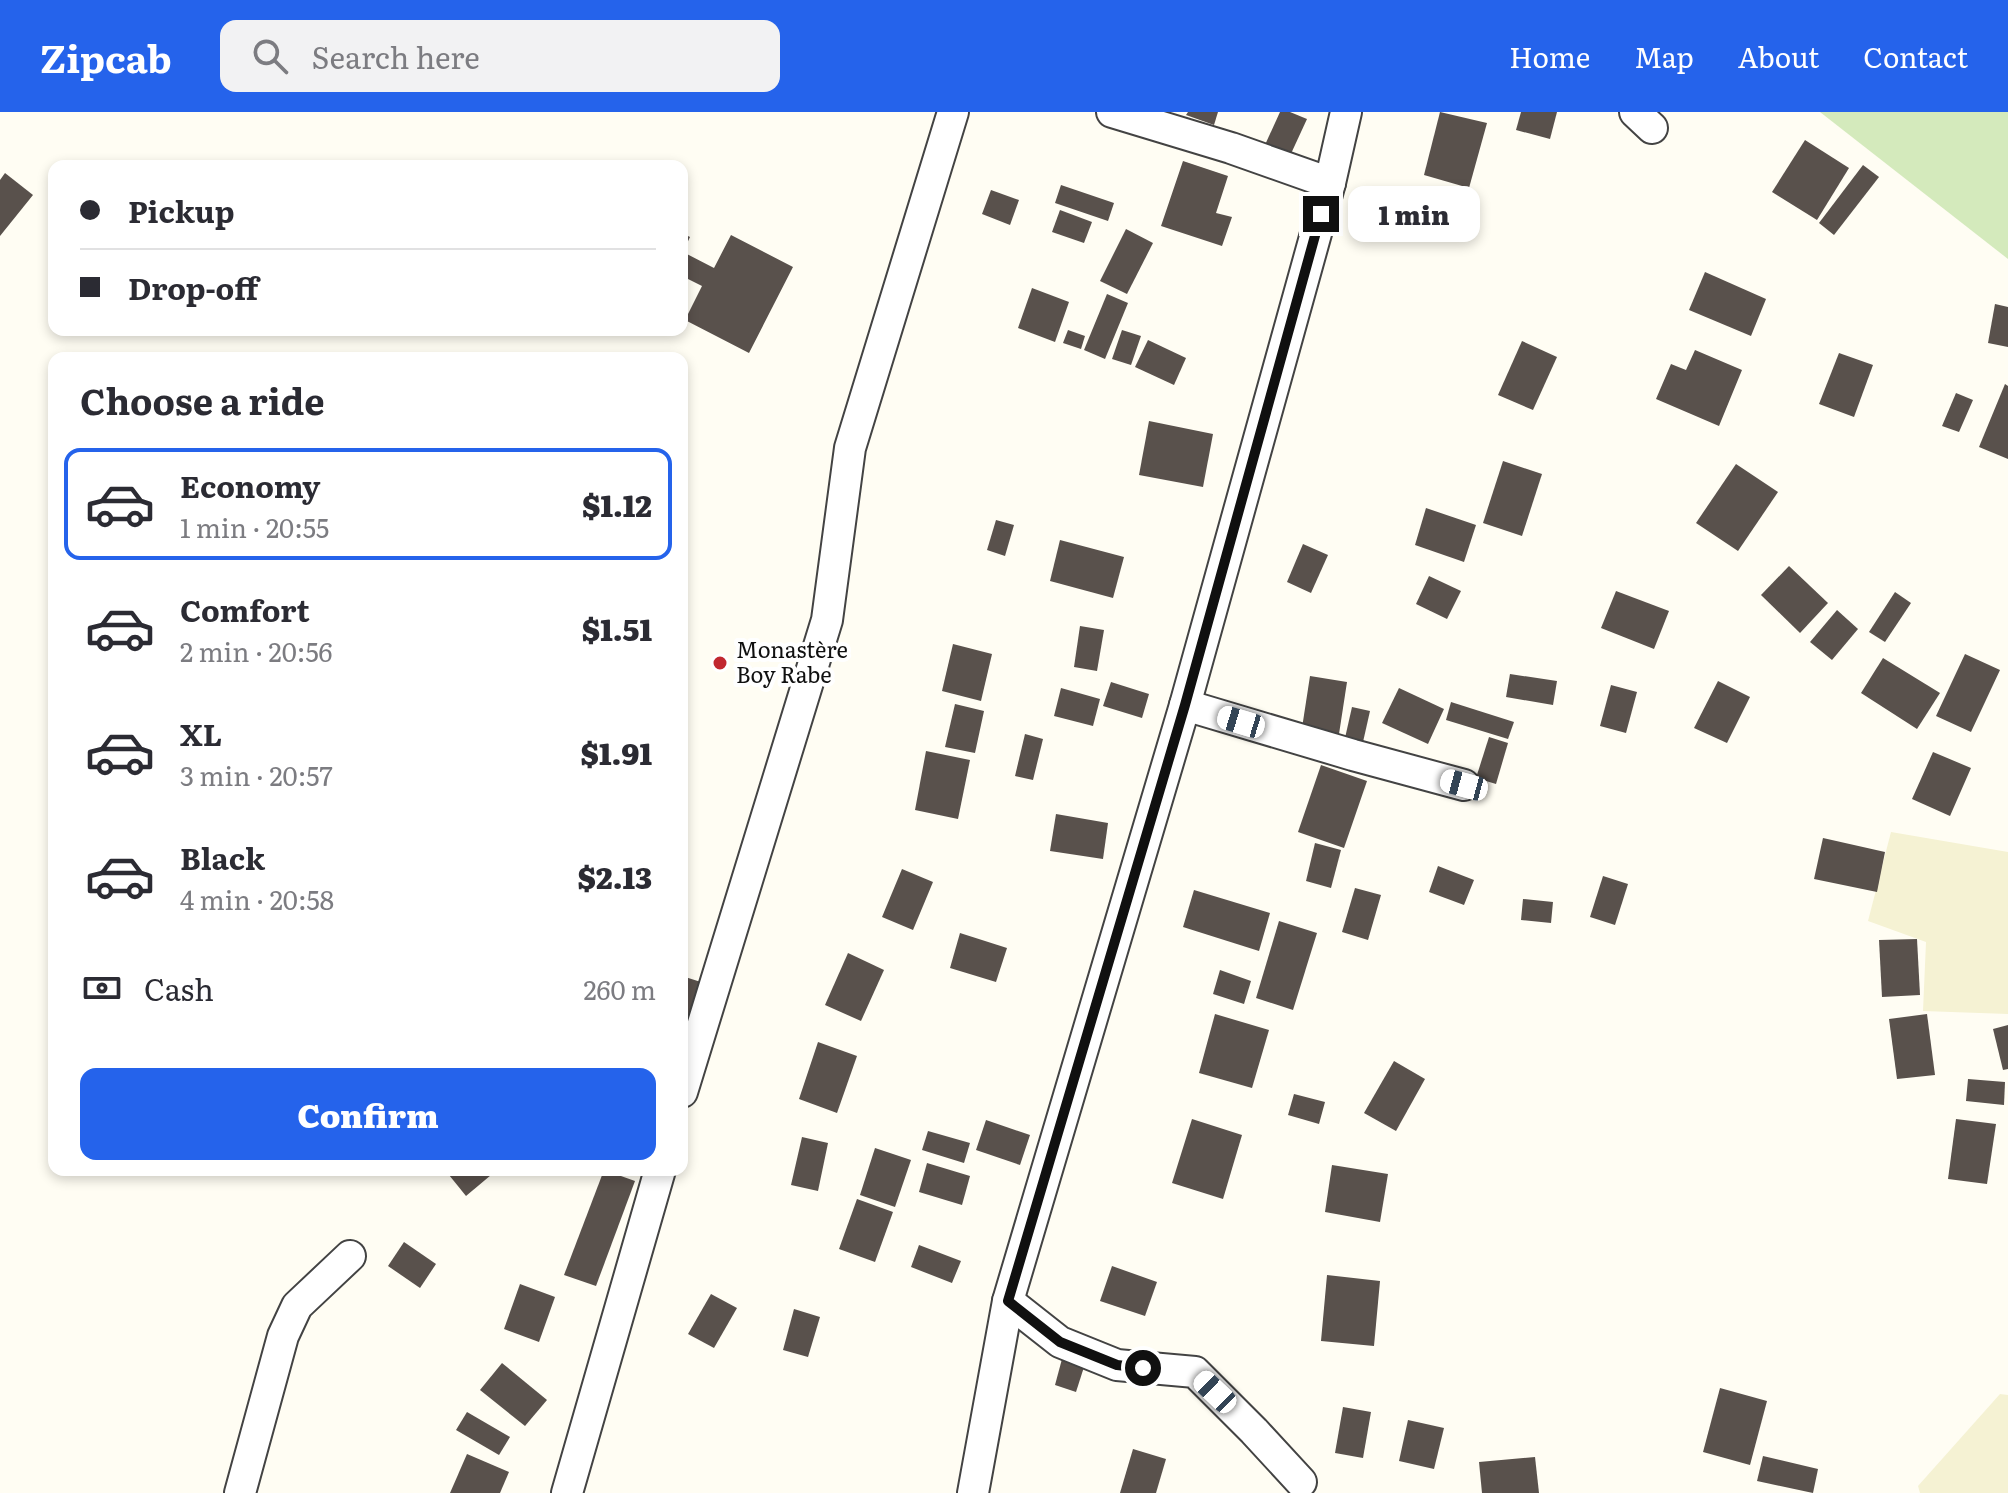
<!DOCTYPE html>
<meta charset="utf-8">
<style>
body{margin:0;font-family:Literata,serif;background:#f2f2f3;color:#2b2b33;height:100vh;display:flex;flex-direction:column;font-size:30px;white-space:nowrap}
*{box-sizing:border-box;margin:0}
p{font-size:26px;color:#7c7c81}
.icon{flex:none;width:44px;height:44px;fill:none;stroke:currentColor;stroke-width:2;stroke-linecap:round;stroke-linejoin:round}
.map{position:relative;flex:1;overflow:hidden}
.sheet{position:absolute;left:48px;top:240px;width:640px;height:824px;display:flex;flex-direction:column;background:#fff;border-radius:16px;box-shadow:0 4px 12px #0003}
.sheet>*{flex:none}
.guide{position:absolute;left:48px;top:48px;width:640px;height:176px;border-radius:16px;box-shadow:0 4px 12px #0003;display:grid;align-content:center;height:176px;padding:0 32px;background:#fff}
.end{position:absolute;width:36px;height:36px;margin:-18px;border:10px solid #101010;background:#fff;box-shadow:0 0 0 4px #fff}
.from{border-radius:50%}
.bubble{position:absolute;height:56px;border-radius:16px;background:#fff;box-shadow:0 4px 12px #0003;font-size:26px;font-weight:800;line-height:56px;text-align:center}
.car{position:absolute;width:24px;height:48px;margin:-24px -12px;border-radius:10px;box-shadow:0 0 6px 2px #0007;background:linear-gradient(#fff 24%,#345 0 40%,#fff 0 76%,#345 0 86%,#fff 0)}
.guide b{display:flex;align-items:center;gap:28px;height:76px;font-size:30px}
.guide b+b{border-top:2px solid #e1e1e2}
.guide i{width:20px;height:20px;background:#2b2b33}
ul{padding:0;list-style:none}
li{display:flex;align-items:center;gap:24px;height:112px;margin:0 16px 12px;padding:0 16px;border:4px solid transparent;border-radius:16px}
li div{flex:1}
li b{display:block;font-size:30px}
li em{font-style:normal;font-weight:800}
li.on{border-color:#2563eb}
li>.icon{width:72px;height:72px;stroke-width:1.5}
h2{padding:0 32px;font-size:36px;line-height:96px}
.pay{display:flex;align-items:center;gap:20px;height:88px;padding:0 32px;font-size:30px}
.pay p{margin-inline-start:auto}
.action{display:flex;gap:16px;margin-top:auto;padding:16px 32px}
.action a{flex:1;height:92px;border-radius:16px;background:#2563eb;color:#fff;font-size:32px;font-weight:800;line-height:92px;text-align:center}
header{display:flex;align-items:center;gap:48px;box-sizing:border-box;height:112px;padding:0 40px;background:#2563eb;color:#fff}
header strong{font-size:38px}
nav{display:flex;gap:44px;margin-inline-start:auto;font-size:28px}
.search{width:560px;height:72px;background:#f2f2f3;display:flex;align-items:center;gap:20px;box-sizing:border-box;padding:0 28px;border-radius:16px;color:#7c7c81;font-size:30px}
.map>svg:first-child{display:block}
.farmland{fill:#f5f2d3}
.green{fill:#d4eabc}
.building{fill:#59514c}
.lines{fill:none;stroke-linecap:round;stroke-linejoin:round}
.minor-casing{stroke:#434343;stroke-width:34}
.minor{stroke:#fff;stroke-width:30}
.route{stroke:#101010;stroke-width:10}
.poi-dot{fill:#c1272f;stroke:#fff;stroke-width:3}
.labels{text-anchor:middle;stroke-width:8;stroke-linejoin:round;paint-order:stroke}
.poi-label{font-size:22px;fill:#101010;stroke:#fff;text-anchor:start}
</style>
<header>
<strong>Zipcab</strong>
<div class="search"><svg class="icon" aria-label="search" viewBox="0 0 24 24"><circle cx="10" cy="10" r="6"/><path d="M15 15l6 6"/></svg>Search here</div>
<nav><a>Home</a><a>Map</a><a>About</a><a>Contact</a></nav>
</header>
<div class="map">
<svg width="2008" height="1381" viewBox="0 0 2008 1381">
<rect width="100%" height="100%" fill="#fffdf3"/>
<!-- farmland -->
<g class="farmland">
<path d="M 1891,720 L 2008,740 L 2008,902 L 1923,899 L 1926,830 L 1868,809 Z"/>
<path d="M 2000,1282 L 2008,1283 L 2008,1381 L 1920,1381 L 1918,1374 Z"/>
</g>
<!-- green -->
<path class="green" d="M 1820,0 L 2008,0 L 2008,147 Z"/>
<!-- building -->
<g class="building">
<path d="M 1188,0 L 1218,0 L 1214,13 L 1186,3 Z"/>
<path d="M 1280,0 L 1290,0 L 1307,7 L 1289,46 L 1264,35 Z"/>
<path d="M 1440,0 L 1487,11 L 1469,76 L 1424,63 Z"/>
<path d="M 1521,0 L 1557,0 L 1550,27 L 1516,18 Z"/>
<path d="M 1805,28 L 1849,56 L 1817,108 L 1772,80 Z"/>
<path d="M 1183,49 L 1228,64 L 1216,101 L 1232,105 L 1222,134 L 1161,114 Z"/>
<path d="M 1863,53 L 1879,65 L 1834,123 L 1819,111 Z"/>
<path d="M 5,61 L 33,83 L 0,124 L 0,68 Z"/>
<path d="M 1061,73 L 1114,91 L 1108,109 L 1055,91 Z"/>
<path d="M 991,78 L 1019,88 L 1010,113 L 982,102 Z"/>
<path d="M 1060,98 L 1092,110 L 1084,131 L 1052,120 Z"/>
<path d="M 1126,117 L 1153,131 L 1127,182 L 1100,169 Z"/>
<path d="M 682,121 L 690,125 L 683,140 L 714,156 L 731,123 L 793,155 L 749,241 L 685,208 L 702,174 L 682,164 Z"/>
<path d="M 1705,160 L 1766,187 L 1751,224 L 1689,198 Z"/>
<path d="M 1032,176 L 1069,190 L 1055,230 L 1018,216 Z"/>
<path d="M 1107,182 L 1128,191 L 1105,247 L 1084,238 Z"/>
<path d="M 1995,192 L 2008,195 L 2008,235 L 1988,231 Z"/>
<path d="M 1068,218 L 1085,224 L 1081,237 L 1063,231 Z"/>
<path d="M 1122,218 L 1141,224 L 1131,253 L 1112,247 Z"/>
<path d="M 1148,228 L 1186,246 L 1174,273 L 1135,255 Z"/>
<path d="M 1522,229 L 1557,245 L 1533,298 L 1498,283 Z"/>
<path d="M 1695,238 L 1742,258 L 1719,314 L 1656,287 L 1671,252 L 1686,258 Z"/>
<path d="M 1839,241 L 1873,253 L 1854,305 L 1819,292 Z"/>
<path d="M 2005,272 L 2008,274 L 2008,347 L 1979,335 Z"/>
<path d="M 1956,281 L 1973,288 L 1959,320 L 1942,314 Z"/>
<path d="M 1149,309 L 1213,322 L 1203,375 L 1139,363 Z"/>
<path d="M 1503,349 L 1542,362 L 1522,424 L 1483,411 Z"/>
<path d="M 1736,352 L 1778,380 L 1738,439 L 1696,411 Z"/>
<path d="M 1426,396 L 1476,413 L 1464,450 L 1415,433 Z"/>
<path d="M 996,408 L 1014,413 L 1005,444 L 987,438 Z"/>
<path d="M 1060,428 L 1124,445 L 1113,486 L 1050,469 Z"/>
<path d="M 1303,432 L 1328,443 L 1311,481 L 1287,470 Z"/>
<path d="M 1789,454 L 1828,491 L 1800,521 L 1761,483 Z"/>
<path d="M 1429,464 L 1461,479 L 1447,507 L 1416,492 Z"/>
<path d="M 1616,479 L 1669,499 L 1654,537 L 1601,516 Z"/>
<path d="M 1895,480 L 1911,491 L 1885,530 L 1869,520 Z"/>
<path d="M 1837,498 L 1858,517 L 1832,548 L 1810,530 Z"/>
<path d="M 1080,514 L 1104,518 L 1097,559 L 1074,555 Z"/>
<path d="M 953,532 L 992,542 L 981,589 L 942,579 Z"/>
<path d="M 1965,542 L 2000,558 L 1971,620 L 1936,604 Z"/>
<path d="M 1883,546 L 1940,581 L 1917,617 L 1861,581 Z"/>
<path d="M 1510,562 L 1557,569 L 1553,593 L 1506,585 Z"/>
<path d="M 1310,564 L 1347,570 L 1339,622 L 1302,616 Z"/>
<path d="M 1718,569 L 1750,585 L 1727,631 L 1694,616 Z"/>
<path d="M 1111,570 L 1149,582 L 1142,606 L 1103,594 Z"/>
<path d="M 1611,573 L 1637,580 L 1626,621 L 1600,614 Z"/>
<path d="M 1061,576 L 1100,587 L 1093,614 L 1054,604 Z"/>
<path d="M 1399,576 L 1444,597 L 1428,632 L 1382,611 Z"/>
<path d="M 1451,590 L 1514,610 L 1508,627 L 1446,608 Z"/>
<path d="M 955,592 L 984,599 L 975,641 L 945,635 Z"/>
<path d="M 1352,595 L 1370,599 L 1363,630 L 1345,626 Z"/>
<path d="M 1025,622 L 1043,627 L 1033,668 L 1015,664 Z"/>
<path d="M 1489,625 L 1508,631 L 1496,672 L 1476,666 Z"/>
<path d="M 926,639 L 970,648 L 958,707 L 915,698 Z"/>
<path d="M 1933,640 L 1971,656 L 1950,704 L 1912,687 Z"/>
<path d="M 1321,653 L 1367,669 L 1344,736 L 1298,720 Z"/>
<path d="M 1056,702 L 1108,711 L 1103,747 L 1050,739 Z"/>
<path d="M 1823,726 L 1885,740 L 1877,780 L 1814,767 Z"/>
<path d="M 1315,731 L 1341,738 L 1331,776 L 1306,769 Z"/>
<path d="M 1438,754 L 1474,768 L 1464,793 L 1429,780 Z"/>
<path d="M 902,757 L 933,770 L 913,818 L 882,805 Z"/>
<path d="M 1603,764 L 1628,772 L 1615,813 L 1590,805 Z"/>
<path d="M 1355,776 L 1381,783 L 1368,828 L 1342,820 Z"/>
<path d="M 1194,778 L 1270,801 L 1259,839 L 1183,815 Z"/>
<path d="M 1523,787 L 1553,790 L 1551,811 L 1521,808 Z"/>
<path d="M 1279,809 L 1317,821 L 1293,898 L 1256,886 Z"/>
<path d="M 960,821 L 1007,836 L 996,870 L 950,856 Z"/>
<path d="M 1917,827 L 1920,883 L 1882,885 L 1879,828 Z"/>
<path d="M 848,841 L 884,858 L 861,909 L 825,893 Z"/>
<path d="M 1220,858 L 1251,869 L 1244,892 L 1213,882 Z"/>
<path d="M 682,864 L 704,871 L 688,927 L 682,926 Z"/>
<path d="M 1215,902 L 1269,918 L 1252,976 L 1199,961 Z"/>
<path d="M 1927,902 L 1935,963 L 1897,967 L 1889,907 Z"/>
<path d="M 2008,913 L 2008,957 L 2003,958 L 1993,917 Z"/>
<path d="M 818,930 L 857,944 L 837,1001 L 799,987 Z"/>
<path d="M 1394,949 L 1425,967 L 1396,1019 L 1364,1001 Z"/>
<path d="M 1968,967 L 2005,970 L 2004,993 L 1966,989 Z"/>
<path d="M 1294,982 L 1325,990 L 1319,1012 L 1288,1003 Z"/>
<path d="M 1192,1007 L 1242,1023 L 1223,1087 L 1172,1071 Z"/>
<path d="M 1956,1007 L 1996,1012 L 1987,1072 L 1948,1067 Z"/>
<path d="M 986,1008 L 1030,1023 L 1020,1053 L 976,1038 Z"/>
<path d="M 928,1019 L 970,1031 L 964,1051 L 922,1038 Z"/>
<path d="M 802,1025 L 828,1031 L 818,1079 L 791,1073 Z"/>
<path d="M 875,1036 L 911,1048 L 895,1095 L 860,1083 Z"/>
<path d="M 927,1051 L 970,1064 L 962,1093 L 919,1080 Z"/>
<path d="M 1332,1053 L 1388,1062 L 1380,1110 L 1325,1100 Z"/>
<path d="M 445,1058 L 497,1058 L 466,1084 Z"/>
<path d="M 604,1058 L 635,1069 L 596,1174 L 564,1163 Z"/>
<path d="M 857,1087 L 893,1100 L 875,1150 L 839,1137 Z"/>
<path d="M 404,1130 L 436,1152 L 420,1176 L 388,1154 Z"/>
<path d="M 919,1133 L 961,1149 L 952,1171 L 911,1155 Z"/>
<path d="M 1112,1154 L 1157,1170 L 1145,1204 L 1100,1189 Z"/>
<path d="M 1327,1163 L 1380,1169 L 1374,1234 L 1321,1229 Z"/>
<path d="M 520,1172 L 555,1185 L 539,1230 L 504,1217 Z"/>
<path d="M 711,1182 L 737,1196 L 714,1236 L 688,1222 Z"/>
<path d="M 794,1197 L 820,1205 L 808,1245 L 783,1238 Z"/>
<path d="M 1062,1247 L 1084,1255 L 1076,1280 L 1055,1273 Z"/>
<path d="M 502,1251 L 547,1288 L 525,1314 L 480,1278 Z"/>
<path d="M 1720,1276 L 1767,1289 L 1750,1353 L 1703,1340 Z"/>
<path d="M 1343,1295 L 1371,1300 L 1363,1346 L 1335,1341 Z"/>
<path d="M 467,1300 L 510,1325 L 499,1343 L 456,1318 Z"/>
<path d="M 1408,1308 L 1444,1316 L 1434,1357 L 1399,1349 Z"/>
<path d="M 1133,1337 L 1166,1347 L 1156,1381 L 1120,1381 Z"/>
<path d="M 467,1342 L 509,1360 L 500,1381 L 450,1381 Z"/>
<path d="M 1763,1344 L 1818,1357 L 1813,1381 L 1757,1369 Z"/>
<path d="M 1535,1345 L 1539,1381 L 1482,1381 L 1479,1350 Z"/>
</g>
<g class="lines">
<defs>
<g id="minor">
<path d="M 1112,0 L 1231,36 L 1330,71"/>
<path d="M 1635,0 L 1652,16"/>
<path d="M 1185,593 L 1353,643 L 1464,673"/>
<path d="M 682,980 L 827,508 L 850,336 L 953,0"/>
<path d="M 1008,1189 L 1060,1230 L 1117,1253 L 1195,1260 L 1254,1319 L 1301,1370"/>
<path d="M 240,1381 L 283,1224 L 297,1194 L 350,1144"/>
<path d="M 567,1381 L 660,1058"/>
<path d="M 973,1381 L 1008,1189 L 1185,593 L 1330,71 L 1346,0"/>
</g>
</defs>
<!-- minor casing -->
<use href="#minor" class="minor-casing"/>
<!-- minor -->
<use href="#minor" class="minor"/>
</g>
<g class="lines">
<!-- route -->
<path class="route" d="M 1143,1256 L 1117,1253 L 1060,1230 L 1008,1189 L 1185,593 L 1321,102"/>
</g>
<!-- markers -->
<circle class="poi-dot" cx="720" cy="551" r="8"/>
<g class="labels">
<!-- poi labels -->
<g class="poi-label">
<text x="736" y="546">Monastère<tspan x="736" dy="25">Boy Rabe</tspan></text>
</g>
</g>
</svg>
<i class="end from" style="left:1143px;top:1256px"></i>
<i class="end" style="left:1321px;top:102px"></i>
<div class="bubble" style="left:1348px;top:74px;width:132px">1 min</div>
<i class="car" style="left:1241px;top:610px;rotate:287deg"></i>
<i class="car" style="left:1464px;top:673px;rotate:285deg"></i>
<i class="car" style="left:1215px;top:1280px;rotate:314deg"></i>
<div class="guide">
<b><i class="from"></i>Pickup</b>
<b><i></i>Drop-off</b>
</div>
<section class="sheet">
<h2>Choose a ride</h2>
<ul>
<li class="on"><svg class="icon" aria-label="car" viewBox="0 0 24 24"><path d="M5 17H2v-5l4-1 3-4h7l3 4 3 1v5h-3M9 17h6M6 11h13"/><circle cx="7" cy="17" r="2"/><circle cx="17" cy="17" r="2"/></svg><div><b>Economy</b><p>1 min · 20:55</p></div><em>$1.12</em></li>
<li><svg class="icon" aria-label="car" viewBox="0 0 24 24"><path d="M5 17H2v-5l4-1 3-4h7l3 4 3 1v5h-3M9 17h6M6 11h13"/><circle cx="7" cy="17" r="2"/><circle cx="17" cy="17" r="2"/></svg><div><b>Comfort</b><p>2 min · 20:56</p></div><em>$1.51</em></li>
<li><svg class="icon" aria-label="car" viewBox="0 0 24 24"><path d="M5 17H2v-5l4-1 3-4h7l3 4 3 1v5h-3M9 17h6M6 11h13"/><circle cx="7" cy="17" r="2"/><circle cx="17" cy="17" r="2"/></svg><div><b>XL</b><p>3 min · 20:57</p></div><em>$1.91</em></li>
<li><svg class="icon" aria-label="car" viewBox="0 0 24 24"><path d="M5 17H2v-5l4-1 3-4h7l3 4 3 1v5h-3M9 17h6M6 11h13"/><circle cx="7" cy="17" r="2"/><circle cx="17" cy="17" r="2"/></svg><div><b>Black</b><p>4 min · 20:58</p></div><em>$2.13</em></li>
</ul>
<div class="pay"><svg class="icon" aria-label="cash" viewBox="0 0 24 24"><path d="M3 7h18v10H3z"/><circle cx="12" cy="12" r="2"/></svg>Cash<p>260 m</p></div>
<div class="action"><a>Confirm</a></div>
</section>
</div>
